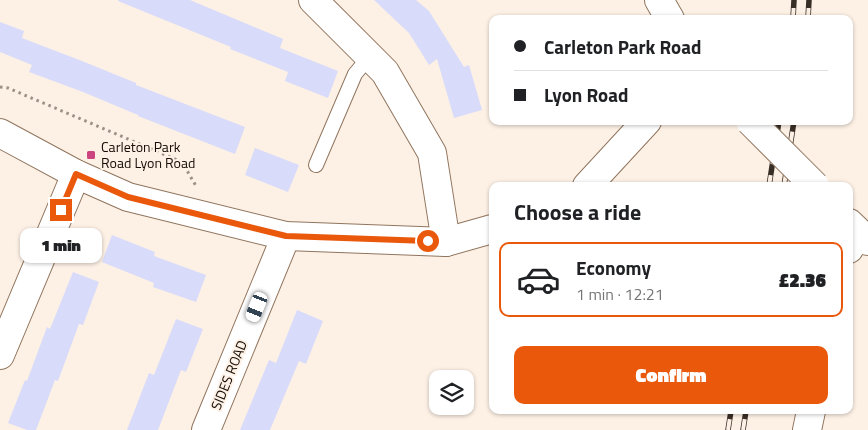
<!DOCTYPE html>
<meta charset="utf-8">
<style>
body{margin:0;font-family:"Titillium Web",sans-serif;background:#f2f2f2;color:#202124;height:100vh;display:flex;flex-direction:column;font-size:19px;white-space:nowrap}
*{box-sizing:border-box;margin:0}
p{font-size:16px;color:#757577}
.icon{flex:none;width:28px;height:28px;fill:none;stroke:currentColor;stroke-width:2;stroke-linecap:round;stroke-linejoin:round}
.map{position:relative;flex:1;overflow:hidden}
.details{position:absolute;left:489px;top:182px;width:364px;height:232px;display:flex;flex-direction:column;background:#fff;border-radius:10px;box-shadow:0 1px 4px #0004}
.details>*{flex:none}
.hud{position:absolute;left:489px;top:15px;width:364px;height:110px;border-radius:10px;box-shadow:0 1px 4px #0004;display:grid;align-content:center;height:110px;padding:0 25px;background:#fff}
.fabs{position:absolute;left:429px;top:370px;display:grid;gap:10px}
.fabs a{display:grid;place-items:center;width:45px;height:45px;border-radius:10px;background:#fff;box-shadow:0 1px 4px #0004;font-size:25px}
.end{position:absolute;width:22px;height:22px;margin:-11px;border:6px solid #ea580c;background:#fff;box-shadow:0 0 0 2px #fff}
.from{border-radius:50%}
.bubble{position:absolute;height:35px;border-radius:10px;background:#fff;box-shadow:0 1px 4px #0004;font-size:16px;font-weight:800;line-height:35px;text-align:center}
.car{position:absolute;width:15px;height:30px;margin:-15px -8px;border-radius:6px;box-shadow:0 0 4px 1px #0007;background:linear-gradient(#fff 24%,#345 0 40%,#fff 0 76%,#345 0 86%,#fff 0)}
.hud b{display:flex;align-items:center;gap:18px;height:48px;font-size:19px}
.hud b+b{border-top:1px solid #e0e0e0}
.hud i{width:12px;height:12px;background:#202124}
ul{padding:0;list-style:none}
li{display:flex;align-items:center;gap:15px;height:75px;margin:0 10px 8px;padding:0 15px;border:2px solid transparent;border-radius:10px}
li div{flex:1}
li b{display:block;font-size:19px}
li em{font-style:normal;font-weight:800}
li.active{border-color:#ea580c}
li>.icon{width:45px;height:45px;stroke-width:1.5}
h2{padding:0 25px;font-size:22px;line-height:60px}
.action{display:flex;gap:10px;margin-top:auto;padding:10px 25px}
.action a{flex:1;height:58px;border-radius:10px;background:#ea580c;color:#fff;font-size:20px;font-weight:800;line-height:58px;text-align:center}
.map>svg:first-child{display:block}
.building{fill:#d8dbf9}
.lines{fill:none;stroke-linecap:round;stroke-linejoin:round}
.service-casing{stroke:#90755e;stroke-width:16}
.minor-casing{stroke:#90755e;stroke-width:30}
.tertiary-casing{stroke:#90755e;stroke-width:30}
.path{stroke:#9b9086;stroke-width:3;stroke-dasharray:2.5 4;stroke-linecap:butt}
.service{stroke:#fff;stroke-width:14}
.minor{stroke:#fff;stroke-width:28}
.tertiary{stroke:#fff;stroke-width:28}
.rail-casing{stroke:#382e26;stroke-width:5.5}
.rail{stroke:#fdf1e6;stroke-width:4;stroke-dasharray:11;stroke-linecap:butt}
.tertiary-bridge-casing{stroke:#90755e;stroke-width:30;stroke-linecap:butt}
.tertiary-bridge{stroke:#fff;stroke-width:28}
.route{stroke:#ea580c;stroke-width:6}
.poi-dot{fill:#cc4480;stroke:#fdf1e6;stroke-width:2}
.labels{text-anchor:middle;stroke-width:4;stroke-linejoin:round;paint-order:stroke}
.poi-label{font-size:14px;fill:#160c05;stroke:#fdf1e6;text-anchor:start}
.street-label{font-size:14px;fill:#160c05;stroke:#fdf1e6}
</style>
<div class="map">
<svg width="868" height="430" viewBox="0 0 868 430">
<rect width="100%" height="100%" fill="#fdf1e6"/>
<!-- building -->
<g class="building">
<path d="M 118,0 L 190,0 L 283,39 L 280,48 L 338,71 L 328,98 L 285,81 L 288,72 L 230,49 L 231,47 L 118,1 Z"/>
<path d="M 374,0 L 416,0 L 429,11 L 464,67 L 469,65 L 482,110 L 454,118 L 437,59 L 429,65 L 409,33 Z"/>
<path d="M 0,22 L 24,31 L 22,38 L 82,61 L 136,83 L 136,85 L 245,127 L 235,154 L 138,116 L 138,115 L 83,92 L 29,72 L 32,65 L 0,52 Z"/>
<path d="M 255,148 L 299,165 L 288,192 L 245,175 Z"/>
<path d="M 112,235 L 155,252 L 154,256 L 206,275 L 196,302 L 153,287 L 154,283 L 102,262 Z"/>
<path d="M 73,272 L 99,282 L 83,325 L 79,324 L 58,381 L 55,380 L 36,430 L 27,430 L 8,423 L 25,380 L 27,381 L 47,327 L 50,329 Z"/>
<path d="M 297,310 L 323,321 L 306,364 L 299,361 L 270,430 L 240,430 L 269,360 L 276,363 Z"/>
<path d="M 176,319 L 203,329 L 186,372 L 181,370 L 158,430 L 127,430 L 149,373 L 154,375 Z"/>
</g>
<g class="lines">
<defs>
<path id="service" d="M 316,165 L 355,74 L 370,56"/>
<g id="minor">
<path d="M 313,0 L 385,72 L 432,153 L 446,242"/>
<path d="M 0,133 L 76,174 L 128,197 L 286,236 L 446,242 L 492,229"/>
<path d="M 587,186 L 647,121"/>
<path d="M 849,249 L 854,229"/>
<path d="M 0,355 L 76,174"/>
<path d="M 206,430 L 286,236"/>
<path d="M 807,430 L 811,411"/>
</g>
<g id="tertiary">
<path d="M 659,0 L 670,19"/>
<path d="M 849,223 L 868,241"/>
</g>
</defs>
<!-- service casing -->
<use href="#service" class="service-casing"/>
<!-- minor casing -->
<use href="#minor" class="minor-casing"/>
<!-- tertiary casing -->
<use href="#tertiary" class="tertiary-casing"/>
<!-- path -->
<path class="path" d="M 0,87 L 8,88 L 182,162 L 196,186"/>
<!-- service -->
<use href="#service" class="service"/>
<!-- minor -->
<use href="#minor" class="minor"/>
<!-- tertiary -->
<use href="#tertiary" class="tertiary"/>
<defs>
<g id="rail">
<path d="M 793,19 L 794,0"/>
<path d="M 808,19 L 809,0"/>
<path d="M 769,186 L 779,121"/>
<path d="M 784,186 L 794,121"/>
<path d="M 728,430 L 731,411"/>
<path d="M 743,430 L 746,411"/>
</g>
</defs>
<!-- rail casing -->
<use href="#rail" class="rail-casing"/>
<!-- rail -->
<use href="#rail" class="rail"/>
<defs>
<path id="tertiary-bridge" d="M 750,121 L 815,186"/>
</defs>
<!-- tertiary-bridge casing -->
<use href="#tertiary-bridge" class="tertiary-bridge-casing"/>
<!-- tertiary-bridge -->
<use href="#tertiary-bridge" class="tertiary-bridge"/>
</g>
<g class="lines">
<!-- route -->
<path class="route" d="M 61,210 L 76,174 L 128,197 L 286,236 L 428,241"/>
</g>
<!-- markers -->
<rect class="poi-dot" x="86" y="150" width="10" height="10" rx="2.5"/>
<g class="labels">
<!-- poi labels -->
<g class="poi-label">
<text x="101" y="152">Carleton Park<tspan x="101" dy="16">Road Lyon Road</tspan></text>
</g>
<!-- street labels -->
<g class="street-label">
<text transform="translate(229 375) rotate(-68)" y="5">SIDES ROAD</text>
</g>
</g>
</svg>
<div class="fabs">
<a><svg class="icon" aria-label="layers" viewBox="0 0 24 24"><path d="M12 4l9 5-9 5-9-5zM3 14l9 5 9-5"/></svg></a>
</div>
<i class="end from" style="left:428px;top:241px"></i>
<i class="end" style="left:61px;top:210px"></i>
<div class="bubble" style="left:20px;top:228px;width:82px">1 min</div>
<i class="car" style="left:257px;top:307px;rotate:202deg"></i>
<div class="hud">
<b><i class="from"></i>Carleton Park Road</b>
<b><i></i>Lyon Road</b>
</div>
<section class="details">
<h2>Choose a ride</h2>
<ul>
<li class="active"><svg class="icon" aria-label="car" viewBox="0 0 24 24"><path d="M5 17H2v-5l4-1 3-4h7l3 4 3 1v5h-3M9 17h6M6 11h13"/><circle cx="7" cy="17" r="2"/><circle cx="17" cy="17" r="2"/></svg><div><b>Economy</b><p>1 min · 12:21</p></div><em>£2.36</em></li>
</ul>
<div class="action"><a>Confirm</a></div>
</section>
</div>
